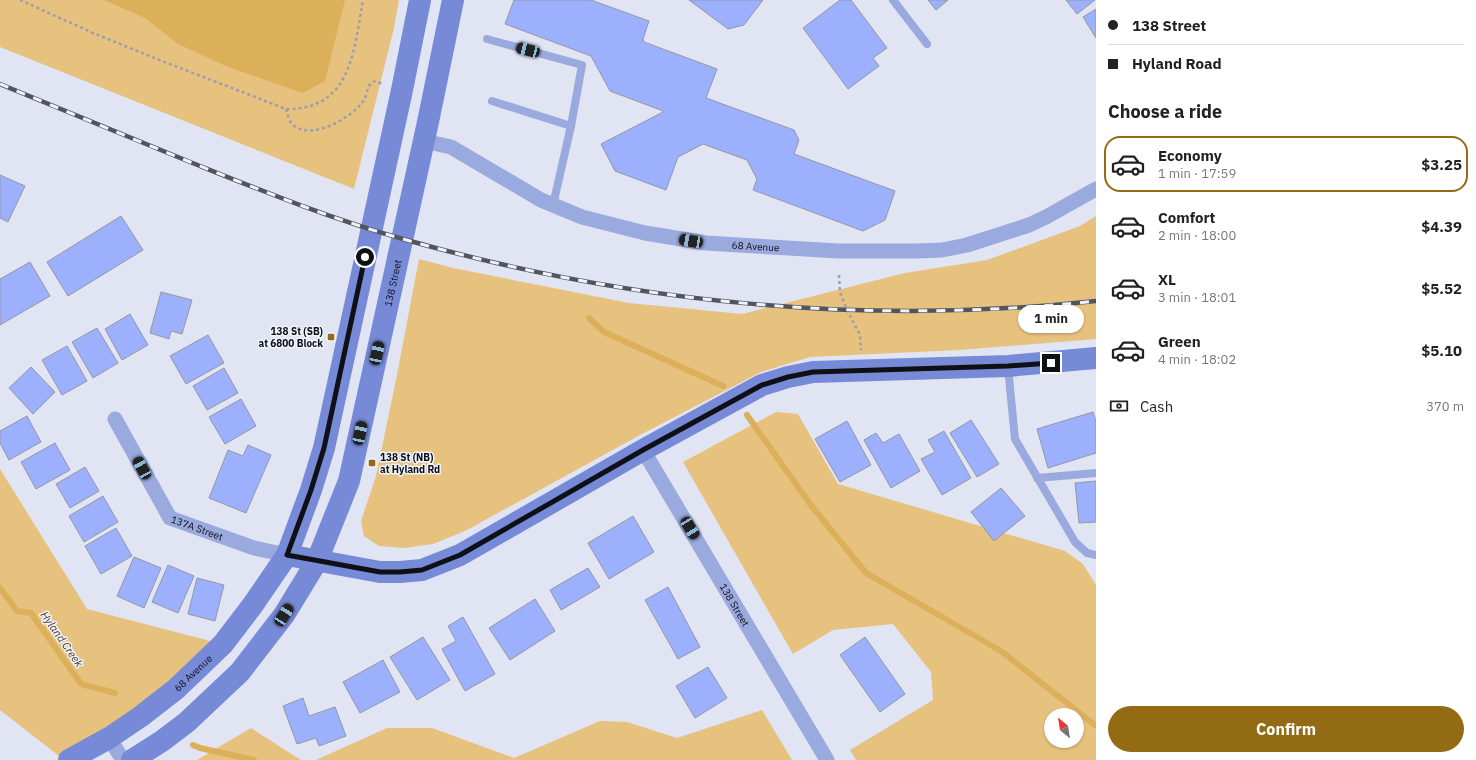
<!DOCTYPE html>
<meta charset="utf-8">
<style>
body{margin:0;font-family:"IBM Plex Sans",sans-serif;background:#f2f2f2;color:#222;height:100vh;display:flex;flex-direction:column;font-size:15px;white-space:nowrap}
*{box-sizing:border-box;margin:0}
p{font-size:13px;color:#767676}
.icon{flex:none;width:22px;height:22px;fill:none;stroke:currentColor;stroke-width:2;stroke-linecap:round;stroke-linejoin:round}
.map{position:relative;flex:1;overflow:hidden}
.drawer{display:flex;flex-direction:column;background:#fff;width:380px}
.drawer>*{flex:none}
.banner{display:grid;align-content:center;height:88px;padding:0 12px;background:#fff}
.needle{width:26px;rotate:330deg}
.buttons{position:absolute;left:1044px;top:708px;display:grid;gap:8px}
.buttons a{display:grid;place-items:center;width:40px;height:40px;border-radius:50%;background:#fff;box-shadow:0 1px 3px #0004;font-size:20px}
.end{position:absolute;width:18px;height:18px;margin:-9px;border:5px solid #0f1015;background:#fff;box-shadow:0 0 0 2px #fff}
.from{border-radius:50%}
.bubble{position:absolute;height:28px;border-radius:14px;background:#fff;box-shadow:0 1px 3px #0004;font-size:13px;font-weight:800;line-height:28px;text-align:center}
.car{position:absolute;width:12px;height:24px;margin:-12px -6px;border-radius:5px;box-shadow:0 0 3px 1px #0007;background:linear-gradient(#222 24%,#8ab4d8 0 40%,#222 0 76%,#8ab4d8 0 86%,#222 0)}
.banner b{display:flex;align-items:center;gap:14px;height:38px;font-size:15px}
.banner b+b{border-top:1px solid #e0e0e0}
.banner i{width:10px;height:10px;background:#222}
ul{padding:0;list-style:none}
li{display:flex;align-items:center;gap:12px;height:56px;margin:0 8px 6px;padding:0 4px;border:2px solid transparent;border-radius:16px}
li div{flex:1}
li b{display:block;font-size:15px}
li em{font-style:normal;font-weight:800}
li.selected{border-color:#926b13}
li>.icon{width:36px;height:36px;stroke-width:1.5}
h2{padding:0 12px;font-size:18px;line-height:48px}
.pay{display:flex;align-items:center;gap:10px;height:44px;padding:0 12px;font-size:15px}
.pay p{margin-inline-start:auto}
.cta{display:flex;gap:8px;margin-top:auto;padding:8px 12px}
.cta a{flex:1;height:46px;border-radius:24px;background:#926b13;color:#fff;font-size:16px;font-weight:800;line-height:46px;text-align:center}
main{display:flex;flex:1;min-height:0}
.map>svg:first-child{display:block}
.green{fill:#e7c17e;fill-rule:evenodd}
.water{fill:#dcaf5b}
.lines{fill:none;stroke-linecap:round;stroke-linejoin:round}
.stream{stroke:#dcaf5b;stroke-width:6}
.building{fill:#9cb0fe;stroke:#9397a4}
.path{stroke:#9c9fab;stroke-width:2.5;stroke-dasharray:3 3;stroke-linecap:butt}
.lane{stroke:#9aa9de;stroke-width:8}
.street{stroke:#9aa9de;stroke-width:15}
.secondary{stroke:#778ad8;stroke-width:22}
.rail-casing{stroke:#53555d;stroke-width:4.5}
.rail{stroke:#eff3fe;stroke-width:3;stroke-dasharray:9;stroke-linecap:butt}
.route{stroke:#0f1015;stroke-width:5}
.poi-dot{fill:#926b13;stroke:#eff3fe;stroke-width:1.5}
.labels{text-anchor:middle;stroke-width:3;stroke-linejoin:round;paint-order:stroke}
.street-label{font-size:10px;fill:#0f1015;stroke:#eff3fe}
.poi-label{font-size:10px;font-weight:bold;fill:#0f1015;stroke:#eff3fe;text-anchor:end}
.water-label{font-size:11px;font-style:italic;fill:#483510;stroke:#eff3fe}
</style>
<main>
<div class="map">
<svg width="1096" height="760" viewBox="0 0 1096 760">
<rect width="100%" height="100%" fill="#e1e5f3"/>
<!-- green -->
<g class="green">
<path d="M 0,0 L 399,0 L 394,28 L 354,189 L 0,47 Z"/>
<path d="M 1096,216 L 1096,339 L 959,350 L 810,357 L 761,372 L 640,435 L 465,531 L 433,544 L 404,548 L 379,546 L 364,536 L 361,521 L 376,476 L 396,380 L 419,259 L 453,268 L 629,303 L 742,314 L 905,273 L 987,260 L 1080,226 Z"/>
<path d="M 776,412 L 798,414 L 838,484 L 1065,551 L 1083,564 L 1096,585 L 1096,760 L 856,760 L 850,750 L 933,700 L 931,672 L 893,624 L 833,630 L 793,654 L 683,462 ZM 1051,715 L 1077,715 L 1077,741 L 1051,741 Z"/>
<path d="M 0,469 L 87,609 L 214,642 L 180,683 L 59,756 L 0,710 Z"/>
<path d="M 762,710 L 792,760 L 316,760 L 387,728 L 432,728 L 514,758 L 600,721 L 627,722 L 677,738 Z"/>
<path d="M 251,728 L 301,760 L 197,760 Z"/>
</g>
<!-- water -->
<path class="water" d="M 104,0 L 345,0 L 325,81 L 303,93 L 228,67 L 178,44 L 145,18 Z"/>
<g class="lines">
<!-- stream -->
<g class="stream">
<path d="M 589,318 L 604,332 L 723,386"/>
<path d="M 747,415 L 810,504 L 866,573 L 1001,651 L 1096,726"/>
<path d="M 0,588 L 17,611 L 31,613 L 81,684 L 115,693"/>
<path d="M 193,745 L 200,748 L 254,760"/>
</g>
</g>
<!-- building -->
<g class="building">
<path d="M 514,0 L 591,0 L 649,21 L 643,39 L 644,42 L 717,69 L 706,98 L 794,130 L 799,140 L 794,154 L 895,191 L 885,220 L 863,231 L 753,190 L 757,179 L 747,160 L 703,144 L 678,157 L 666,190 L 615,171 L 601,144 L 663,112 L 663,111 L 610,91 L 591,56 L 505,24 Z"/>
<path d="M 689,0 L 763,0 L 744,25 L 728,29 Z"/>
<path d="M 840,0 L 851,0 L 887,48 L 873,58 L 879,66 L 848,89 L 803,28 Z"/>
<path d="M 928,0 L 948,0 L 936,10 Z"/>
<path d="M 1066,0 L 1095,0 L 1077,14 Z"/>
<path d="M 1096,9 L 1096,38 L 1083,17 Z"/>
<path d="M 0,175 L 25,186 L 8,222 L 0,218 Z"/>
<path d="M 121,216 L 143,250 L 68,296 L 47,262 Z"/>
<path d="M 30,262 L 50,296 L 0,325 L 0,279 Z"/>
<path d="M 161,292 L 192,300 L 182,334 L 171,331 L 169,339 L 150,333 Z"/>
<path d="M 130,314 L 148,345 L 122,360 L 105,329 Z"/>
<path d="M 97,328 L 118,363 L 93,378 L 72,342 Z"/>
<path d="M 208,335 L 224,363 L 186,384 L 170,356 Z"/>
<path d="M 67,346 L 87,381 L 62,395 L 42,360 Z"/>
<path d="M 31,367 L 55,392 L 33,414 L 9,388 Z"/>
<path d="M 224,368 L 238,393 L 207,410 L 193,386 Z"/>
<path d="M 241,399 L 256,426 L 225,444 L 209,417 Z"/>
<path d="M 1093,412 L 1096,421 L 1096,453 L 1048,468 L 1037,429 Z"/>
<path d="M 27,416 L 41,442 L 9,460 L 0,443 L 0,431 Z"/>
<path d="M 971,420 L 999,464 L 977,477 L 950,433 Z"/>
<path d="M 847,421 L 871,465 L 840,482 L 815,439 Z"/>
<path d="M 944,431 L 971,478 L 942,495 L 921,459 L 935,452 L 928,440 Z"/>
<path d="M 876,433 L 883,443 L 899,434 L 920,471 L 891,488 L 864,440 Z"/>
<path d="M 55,443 L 70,470 L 36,489 L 21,462 Z"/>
<path d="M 248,445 L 271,455 L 246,513 L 209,498 L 228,450 L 243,456 Z"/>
<path d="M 85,467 L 99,491 L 70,508 L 56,484 Z"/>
<path d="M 1096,481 L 1096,522 L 1079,523 L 1075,483 Z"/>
<path d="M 1001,488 L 1025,516 L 994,541 L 971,512 Z"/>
<path d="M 103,496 L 118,522 L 84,542 L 69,516 Z"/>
<path d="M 633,516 L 654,552 L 609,579 L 588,543 Z"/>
<path d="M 116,528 L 132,556 L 101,574 L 85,546 Z"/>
<path d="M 134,557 L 161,568 L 144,608 L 117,596 Z"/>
<path d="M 168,565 L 194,576 L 178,613 L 152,602 Z"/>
<path d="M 588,568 L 600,587 L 561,610 L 550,590 Z"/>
<path d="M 197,578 L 224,585 L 215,621 L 188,614 Z"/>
<path d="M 668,587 L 700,647 L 678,659 L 645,600 Z"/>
<path d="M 535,599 L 555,631 L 510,660 L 489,628 Z"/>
<path d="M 463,617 L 495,674 L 465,691 L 442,649 L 456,641 L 448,626 Z"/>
<path d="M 423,637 L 450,680 L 417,700 L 390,657 Z"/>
<path d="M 865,637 L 905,694 L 880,712 L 840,655 Z"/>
<path d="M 383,660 L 400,692 L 360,713 L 343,682 Z"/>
<path d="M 708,667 L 727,698 L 695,718 L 676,686 Z"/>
<path d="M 303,698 L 309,716 L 335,707 L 346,736 L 319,746 L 316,738 L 297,744 L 283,706 Z"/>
</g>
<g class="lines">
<!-- path -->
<g class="path">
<path d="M 20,0 L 93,33 L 157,59 L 286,109 C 352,110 354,49 363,0"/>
<path d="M 286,109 C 288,116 289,123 296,127 C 315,139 353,117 364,100 C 367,95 367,88 371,83 C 375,80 378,82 382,84"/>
<path d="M 839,275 L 840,292 L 847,310 L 860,335 L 861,350"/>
</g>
<!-- lane -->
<g class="lane">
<path d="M 893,0 L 927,44"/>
<path d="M 487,39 L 582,65 L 571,126 L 553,205"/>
<path d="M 492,101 L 571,126"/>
<path d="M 1008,367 L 1015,439 L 1075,542 L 1087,553 L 1096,555"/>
<path d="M 1037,478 L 1096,473"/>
</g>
<!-- street -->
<g class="street">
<path id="s1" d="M 424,141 L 451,147 L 541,200 L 582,217 L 645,233 L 706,243 L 838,251 L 916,251 L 942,250 L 967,245 L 1029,225 L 1046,217 L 1096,189"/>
<path id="s2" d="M 115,419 L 170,518 L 254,548 L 287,555"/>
<path id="s3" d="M 643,450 L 827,760"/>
<path d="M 109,738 L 123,760"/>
</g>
<!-- secondary -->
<g class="secondary">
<path d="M 287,555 L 380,572 L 400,572 L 422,570 L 460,555 L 643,450 L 762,385 L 788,377 L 813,372 L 1008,366 L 1096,358"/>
<path id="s4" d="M 69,760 L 109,738 L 140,717 L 176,689 L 223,644 L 252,606 L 287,555 L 311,490 L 324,448 L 402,90 L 420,0"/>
<path id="s5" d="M 132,760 L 162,741 L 187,722 L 240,672 L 284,615 L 317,561 L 349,481 L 428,122 L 453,0"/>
</g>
<defs>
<path id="rail" d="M 0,84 C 63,110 126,136 190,162 C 260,190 331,219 403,239 C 628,303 863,326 1096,301"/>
</defs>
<!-- rail casing -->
<use href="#rail" class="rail-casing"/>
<!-- rail -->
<use href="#rail" class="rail"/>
</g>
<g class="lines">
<!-- route -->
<path class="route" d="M 365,257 L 324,448 L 311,490 L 287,555 L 380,572 L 400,572 L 422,570 L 460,555 L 643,450 L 762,385 L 788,377 L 813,372 L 1008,366 L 1051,363"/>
</g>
<!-- markers -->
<g class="poi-dot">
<rect x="327" y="333" width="8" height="8" rx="2"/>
<rect x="368" y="459" width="8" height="8" rx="2"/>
</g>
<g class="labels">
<!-- street labels -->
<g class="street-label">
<text dy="4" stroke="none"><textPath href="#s1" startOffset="353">68 Avenue</textPath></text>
<text dy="4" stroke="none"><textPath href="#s5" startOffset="564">138 Street</textPath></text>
<text dy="4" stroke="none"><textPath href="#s2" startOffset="142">137A Street</textPath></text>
<text dy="4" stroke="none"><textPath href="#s3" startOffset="180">138 Street</textPath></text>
<text dy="4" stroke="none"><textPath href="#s4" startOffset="152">68 Avenue</textPath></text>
</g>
<!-- poi labels -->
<g class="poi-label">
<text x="323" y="335">138 St (SB)<tspan x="323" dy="12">at 6800 Block</tspan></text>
<text x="380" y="461" text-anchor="start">138 St (NB)<tspan x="380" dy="12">at Hyland Rd</tspan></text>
</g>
<!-- water labels -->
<g class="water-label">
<text transform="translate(62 639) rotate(55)" y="4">Hyland Creek</text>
</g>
</g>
</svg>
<div class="buttons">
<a><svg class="needle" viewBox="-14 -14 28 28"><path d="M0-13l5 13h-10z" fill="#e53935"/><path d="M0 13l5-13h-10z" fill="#767676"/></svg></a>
</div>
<i class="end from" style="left:365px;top:257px"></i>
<i class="end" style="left:1051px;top:363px"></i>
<div class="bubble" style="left:1018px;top:305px;width:66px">1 min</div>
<i class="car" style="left:528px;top:50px;rotate:285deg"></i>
<i class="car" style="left:691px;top:241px;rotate:280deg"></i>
<i class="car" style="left:377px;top:353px;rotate:12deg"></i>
<i class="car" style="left:360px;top:433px;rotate:12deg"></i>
<i class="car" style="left:142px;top:468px;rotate:331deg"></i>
<i class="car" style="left:690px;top:528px;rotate:149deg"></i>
<i class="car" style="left:284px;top:615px;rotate:33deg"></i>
</div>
<section class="drawer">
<div class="banner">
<b><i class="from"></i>138 Street</b>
<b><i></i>Hyland Road</b>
</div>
<h2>Choose a ride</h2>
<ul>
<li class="selected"><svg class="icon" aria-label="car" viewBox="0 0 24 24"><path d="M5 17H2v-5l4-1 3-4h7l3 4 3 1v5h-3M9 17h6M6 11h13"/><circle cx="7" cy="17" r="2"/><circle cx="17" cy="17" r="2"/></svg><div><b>Economy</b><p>1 min · 17:59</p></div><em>$3.25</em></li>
<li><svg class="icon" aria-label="car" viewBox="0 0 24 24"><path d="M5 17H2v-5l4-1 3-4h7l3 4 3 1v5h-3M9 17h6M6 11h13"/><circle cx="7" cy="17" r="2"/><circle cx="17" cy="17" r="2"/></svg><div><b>Comfort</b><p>2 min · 18:00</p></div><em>$4.39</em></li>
<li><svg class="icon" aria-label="car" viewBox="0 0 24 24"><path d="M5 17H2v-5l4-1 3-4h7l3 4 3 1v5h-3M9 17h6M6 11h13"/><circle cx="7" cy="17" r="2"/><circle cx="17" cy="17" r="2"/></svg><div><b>XL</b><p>3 min · 18:01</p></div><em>$5.52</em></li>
<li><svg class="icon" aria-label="car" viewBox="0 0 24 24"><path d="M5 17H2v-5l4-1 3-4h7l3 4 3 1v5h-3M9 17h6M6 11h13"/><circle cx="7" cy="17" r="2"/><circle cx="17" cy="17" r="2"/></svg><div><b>Green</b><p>4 min · 18:02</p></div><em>$5.10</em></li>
</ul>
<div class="pay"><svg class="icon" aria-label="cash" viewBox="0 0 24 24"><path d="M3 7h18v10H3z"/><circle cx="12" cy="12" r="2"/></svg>Cash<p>370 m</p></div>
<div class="cta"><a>Confirm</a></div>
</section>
</main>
